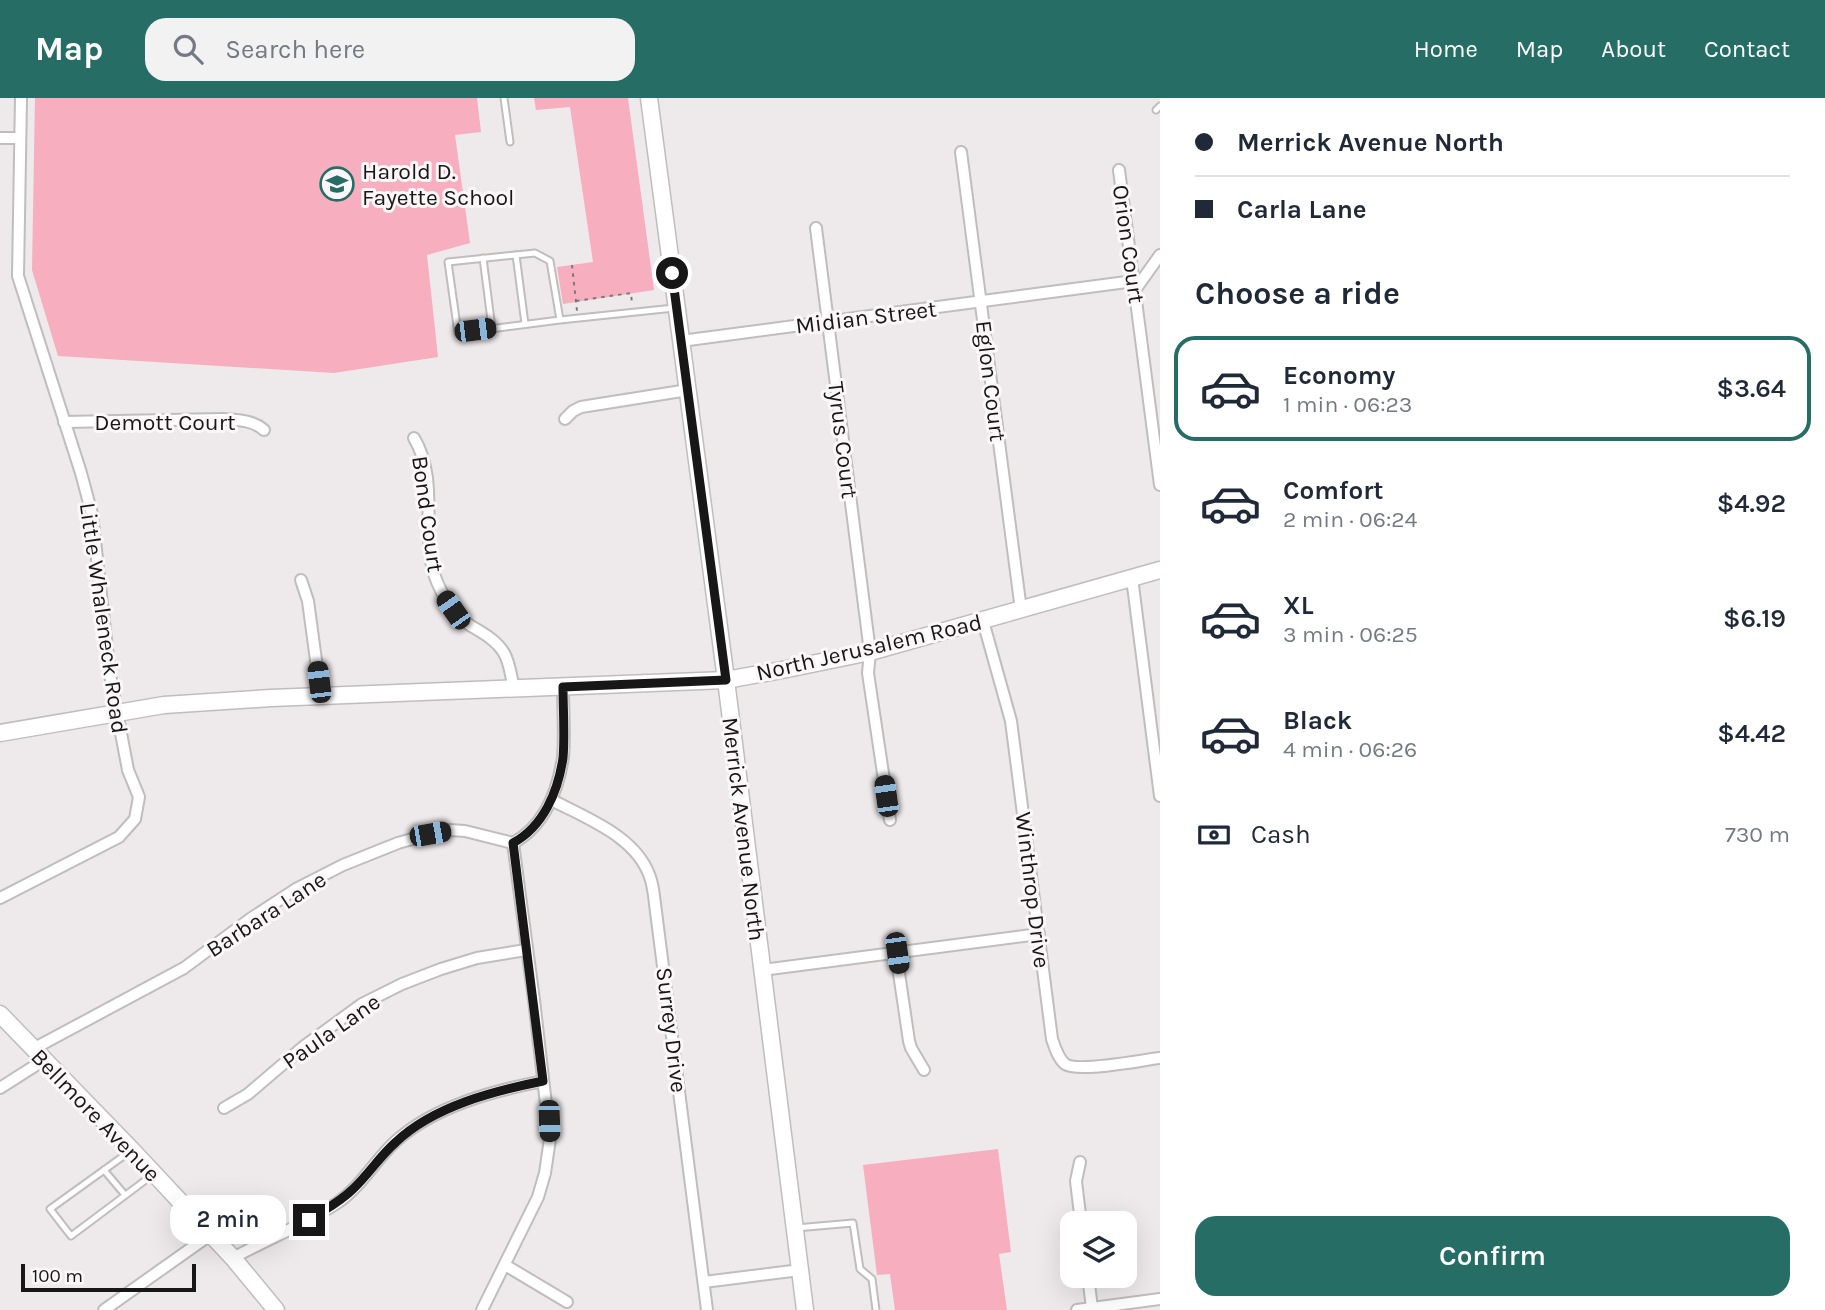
<!DOCTYPE html>
<meta charset="utf-8">
<style>
body{margin:0;font-family:Karla,sans-serif;background:#f2f2f3;color:#1f2937;height:100vh;display:flex;flex-direction:column;font-size:26px;white-space:nowrap}
*{box-sizing:border-box;margin:0}
p{font-size:23px;color:#747a83}
.icon{flex:none;width:38px;height:38px;fill:none;stroke:currentColor;stroke-width:2;stroke-linecap:round;stroke-linejoin:round}
.map{position:relative;flex:1;overflow:hidden}
.drawer{display:flex;flex-direction:column;background:#fff;width:665px}
.drawer>*{flex:none}
.top-card{display:grid;align-content:center;height:154px;padding:0 35px;background:#fff}
.controls{position:absolute;left:1060px;top:1113px;display:grid;gap:14px}
.controls a{display:grid;place-items:center;width:77px;height:77px;border-radius:14px;background:#fff;box-shadow:0 7px 28px #0002;font-size:35px}
.scale{position:absolute;left:21px;bottom:18px;width:175px;box-sizing:border-box;padding-left:7px;border:4px solid #181717;border-top:0;font-size:19px;line-height:24px;white-space:nowrap;color:#181717;-webkit-text-stroke:5px #fbf7f8;paint-order:stroke}
.end{position:absolute;width:32px;height:32px;margin:-16px;border:9px solid #181717;background:#fff;box-shadow:0 0 0 4px #fff}
.from{border-radius:50%}
.bubble{position:absolute;height:49px;border-radius:21px;background:#fff;box-shadow:0 7px 28px #0002;font-size:23px;font-weight:600;line-height:49px;text-align:center}
.car{position:absolute;width:21px;height:42px;margin:-21px -10px;border-radius:9px;box-shadow:0 0 5px 2px #0007;background:linear-gradient(#222 24%,#8ab4d8 0 40%,#222 0 76%,#8ab4d8 0 86%,#222 0)}
.top-card b{display:flex;align-items:center;gap:24px;height:66px;font-size:26px}
.top-card b+b{border-top:2px solid #e0e1e3}
.top-card i{width:18px;height:18px;background:#1f2937}
ul{padding:0;list-style:none}
li{display:flex;align-items:center;gap:21px;height:105px;margin:0 14px 10px;padding:0 21px;border:4px solid transparent;border-radius:21px}
li div{flex:1}
li b{display:block;font-size:26px}
li em{font-style:normal;font-weight:600}
li.active{border-color:#256d65}
li>.icon{width:63px;height:63px;stroke-width:1.5}
h2{padding:0 35px;font-size:32px;line-height:84px}
.pay{display:flex;align-items:center;gap:18px;height:77px;padding:0 35px;font-size:26px}
.pay p{margin-inline-start:auto}
.action{display:flex;gap:14px;margin-top:auto;padding:14px 35px}
.action a{flex:1;height:80px;border-radius:21px;background:#256d65;color:#fff;font-size:28px;font-weight:600;line-height:80px;text-align:center}
header{display:flex;align-items:center;gap:42px;box-sizing:border-box;height:98px;padding:0 35px;background:#256d65;color:#fff}
header strong{font-size:33px}
nav{display:flex;gap:38px;margin-inline-start:auto;font-size:24px}
.search{width:490px;height:63px;background:#f2f2f3;display:flex;align-items:center;gap:18px;box-sizing:border-box;padding:0 24px;border-radius:21px;color:#747a83;font-size:26px}
main{display:flex;flex:1;min-height:0}
.map>svg:first-child{display:block}
.green{fill:#f7aebf}
.lines{fill:none;stroke-linecap:round;stroke-linejoin:round}
.lane-casing{stroke:#c1bdbd;stroke-width:9}
.street-casing{stroke:#c1bdbd;stroke-width:14}
.secondary-casing{stroke:#c1bdbd;stroke-width:19}
.path{stroke:#7c7979;stroke-width:2;stroke-dasharray:3.5 5;stroke-linecap:butt}
.lane{stroke:#fff;stroke-width:5}
.street{stroke:#fff;stroke-width:10}
.secondary{stroke:#fff;stroke-width:16}
.route{stroke:#181717;stroke-width:9}
.labels{text-anchor:middle;stroke-width:6;stroke-linejoin:round;paint-order:stroke}
.poi-label{font-size:23px;fill:#181717;stroke:#fbf7f8;text-anchor:start}
.street-label{font-size:23px;fill:#181717;stroke:#fbf7f8}
</style>
<header>
<strong>Map</strong>
<div class="search"><svg class="icon" aria-label="search" viewBox="0 0 24 24"><circle cx="10" cy="10" r="6"/><path d="M15 15l6 6"/></svg>Search here</div>
<nav><a>Home</a><a>Map</a><a>About</a><a>Contact</a></nav>
</header>
<main>
<div class="map">
<svg width="1160" height="1212" viewBox="0 0 1160 1212">
<rect width="100%" height="100%" fill="#eee9ea"/>
<!-- green -->
<g class="green">
<path d="M 35,0 L 477,0 L 481,34 L 455,37 L 470,145 L 427,157 L 438,259 L 334,275 L 58,258 L 32,172 Z"/>
<path d="M 534,0 L 628,0 L 654,192 L 563,206 L 557,169 L 593,164 L 570,9 L 536,12 Z"/>
<path d="M 998,1051 L 1011,1154 L 999,1156 L 1007,1212 L 895,1212 L 890,1176 L 877,1177 L 863,1067 Z"/>
</g>
<g class="lines">
<defs>
<g id="lane">
<path d="M 504,0 L 510,44"/>
<path d="M 1156,12 L 1160,8"/>
<path d="M 516,157 L 525,226"/>
<path d="M 483,160 L 492,230"/>
<path d="M 560,222 L 458,235 L 448,164 L 535,155 L 550,163 L 560,222 L 674,210"/>
<path d="M 129,1054 L 50,1111 L 71,1138 L 151,1078"/>
<path d="M 104,1072 L 125,1097"/>
<path d="M 796,1130 L 853,1125 L 860,1171 L 872,1181 L 876,1212"/>
</g>
<g id="street">
<path d="M 0,40 L 19,40"/>
<path d="M 961,54 L 1021,512"/>
<path d="M 1119,72 L 1160,387"/>
<path d="M 816,130 L 870,554 L 868,575 L 890,722"/>
<path d="M 1135,192 L 1160,157"/>
<path d="M 681,243 L 1134,183"/>
<path d="M 565,321 L 573,313 L 581,309 L 688,292"/>
<path d="M 64,324 L 223,321 C 238,322 253,322 264,332"/>
<path d="M 414,340 C 439,382 421,431 434,476 C 441,496 453,516 471,528 C 483,535 496,542 504,555 C 510,565 511,579 514,591"/>
<path d="M 1132,480 L 1160,698"/>
<path d="M 301,482 L 308,503 L 321,599"/>
<path d="M 983,523 L 1011,623 L 1052,941 C 1055,950 1058,960 1065,966 C 1078,975 1142,962 1160,960"/>
<path d="M 552,702 C 587,721 636,738 650,779 C 653,787 654,797 655,806 L 707,1212"/>
<path d="M 513,745 C 544,728 558,693 563,659 C 565,637 563,612 563,589"/>
<path d="M 0,800 L 119,739 L 135,721 L 139,699 L 128,672 L 110,577 L 92,416 L 81,375 L 18,178 L 21,0"/>
<path d="M 896,855 L 909,943 L 911,950 L 924,972"/>
<path d="M 762,872 L 1039,836"/>
<path d="M 33,951 L 184,870 L 250,821 L 296,791 L 343,767 L 398,745 L 430,736 L 450,732 L 465,733 L 513,745"/>
<path d="M 0,990 L 44,962"/>
<path d="M 224,1010 L 248,996 L 303,949 L 362,906 L 402,886 L 441,871 L 477,860 L 526,852"/>
<path d="M 1080,1064 L 1076,1083 L 1081,1125"/>
<path d="M 233,1160 C 267,1141 304,1127 337,1105 C 361,1089 375,1062 396,1043 C 435,1008 493,993 543,983"/>
<path d="M 505,1167 L 567,1204"/>
<path d="M 1088,1178 L 1092,1210"/>
<path d="M 704,1184 L 800,1172"/>
<path d="M 104,1212 L 210,1137"/>
<path d="M 482,1212 L 538,1099 L 545,1075 L 550,1041 L 534,902 L 513,745"/>
<path d="M 1077,1212 L 1160,1201"/>
</g>
<g id="secondary">
<path d="M 649,0 L 726,582 L 805,1212"/>
<path d="M 0,635 L 164,607 L 271,600 L 726,582 L 782,572 L 870,554 L 1160,472"/>
<path d="M 0,916 L 132,1052 L 233,1160 L 276,1212"/>
</g>
</defs>
<!-- lane casing -->
<use href="#lane" class="lane-casing"/>
<!-- street casing -->
<use href="#street" class="street-casing"/>
<!-- secondary casing -->
<use href="#secondary" class="secondary-casing"/>
<!-- path -->
<g class="path">
<path d="M 572,167 L 577,213"/>
<path d="M 576,203 L 631,195 L 632,206"/>
</g>
<!-- lane -->
<use href="#lane" class="lane"/>
<!-- street -->
<use href="#street" class="street"/>
<!-- secondary -->
<use href="#secondary" class="secondary"/>
</g>
<g class="lines">
<!-- route -->
<path class="route" d="M 309,1122 C 324,1112 340,1104 353,1091 C 368,1077 380,1058 396,1044 C 434,1008 494,993 543,983 L 513,745 C 544,728 558,693 563,660 C 565,637 563,612 563,589 L 726,582 L 672,175"/>
</g>
<!-- icons -->
<defs>
<symbol id="school-ring" viewBox="-11 -11 22 22"><circle r="9.5" fill="#fbf7f8" stroke="#256d65" stroke-width="1.5"/><path d="M0-5L7-2L0 1L-7-2ZM-4 1L0 2.5L4 1V4Q0 6-4 4Z" fill="#256d65"/></symbol>
</defs>
<g fill-rule="evenodd">
<use href="#school-ring" x="318" y="67" width="38" height="38"/>
</g>
<g class="labels">
<!-- poi labels -->
<g class="poi-label">
<text x="362" y="81">Harold D.<tspan x="362" dy="26">Fayette School</tspan></text>
</g>
<!-- street labels -->
<g class="street-label">
<text transform="translate(1129 146) rotate(82)" y="8">Orion Court</text>
<text transform="translate(866 219) rotate(-7)" y="8">Midian Street</text>
<text transform="translate(991 283) rotate(83)" y="8">Eglon Court</text>
<text x="165" y="332">Demott Court</text>
<text transform="translate(843 342) rotate(83)" y="8">Tyrus Court</text>
<text transform="translate(428 416) rotate(82)" y="8">Bond Court</text>
<text transform="translate(104 520) rotate(82)" y="8">Little Whaleneck Road</text>
<text transform="translate(869 549) rotate(-13)" y="8">North Jerusalem Road</text>
<text transform="translate(744 731) rotate(83)" y="8">Merrick Avenue North</text>
<text transform="translate(1033 792) rotate(83)" y="8">Winthrop Drive</text>
<text transform="translate(266 816) rotate(-33)" y="8">Barbara Lane</text>
<text transform="translate(672 932) rotate(83)" y="8">Surrey Drive</text>
<text transform="translate(331 933) rotate(-35)" y="8">Paula Lane</text>
<text transform="translate(96 1017) rotate(46)" y="8">Bellmore Avenue</text>
</g>
</g>
</svg>
<div class="controls">
<a><svg class="icon" aria-label="layers" viewBox="0 0 24 24"><path d="M12 4l9 5-9 5-9-5zM3 14l9 5 9-5"/></svg></a>
</div>
<div class="scale">100 m</div>
<i class="end from" style="left:672px;top:175px"></i>
<i class="end" style="left:309px;top:1122px"></i>
<div class="bubble" style="left:170px;top:1097px;width:116px">2 min</div>
<i class="car" style="left:475px;top:232px;rotate:83deg"></i>
<i class="car" style="left:453px;top:512px;rotate:325deg"></i>
<i class="car" style="left:319px;top:584px;rotate:353deg"></i>
<i class="car" style="left:886px;top:698px;rotate:352deg"></i>
<i class="car" style="left:430px;top:736px;rotate:80deg"></i>
<i class="car" style="left:897px;top:855px;rotate:172deg"></i>
<i class="car" style="left:549px;top:1023px;rotate:178deg"></i>
</div>
<section class="drawer">
<div class="top-card">
<b><i class="from"></i>Merrick Avenue North</b>
<b><i></i>Carla Lane</b>
</div>
<h2>Choose a ride</h2>
<ul>
<li class="active"><svg class="icon" aria-label="car" viewBox="0 0 24 24"><path d="M5 17H2v-5l4-1 3-4h7l3 4 3 1v5h-3M9 17h6M6 11h13"/><circle cx="7" cy="17" r="2"/><circle cx="17" cy="17" r="2"/></svg><div><b>Economy</b><p>1 min · 06:23</p></div><em>$3.64</em></li>
<li><svg class="icon" aria-label="car" viewBox="0 0 24 24"><path d="M5 17H2v-5l4-1 3-4h7l3 4 3 1v5h-3M9 17h6M6 11h13"/><circle cx="7" cy="17" r="2"/><circle cx="17" cy="17" r="2"/></svg><div><b>Comfort</b><p>2 min · 06:24</p></div><em>$4.92</em></li>
<li><svg class="icon" aria-label="car" viewBox="0 0 24 24"><path d="M5 17H2v-5l4-1 3-4h7l3 4 3 1v5h-3M9 17h6M6 11h13"/><circle cx="7" cy="17" r="2"/><circle cx="17" cy="17" r="2"/></svg><div><b>XL</b><p>3 min · 06:25</p></div><em>$6.19</em></li>
<li><svg class="icon" aria-label="car" viewBox="0 0 24 24"><path d="M5 17H2v-5l4-1 3-4h7l3 4 3 1v5h-3M9 17h6M6 11h13"/><circle cx="7" cy="17" r="2"/><circle cx="17" cy="17" r="2"/></svg><div><b>Black</b><p>4 min · 06:26</p></div><em>$4.42</em></li>
</ul>
<div class="pay"><svg class="icon" aria-label="cash" viewBox="0 0 24 24"><path d="M3 7h18v10H3z"/><circle cx="12" cy="12" r="2"/></svg>Cash<p>730 m</p></div>
<div class="action"><a>Confirm</a></div>
</section>
</main>
